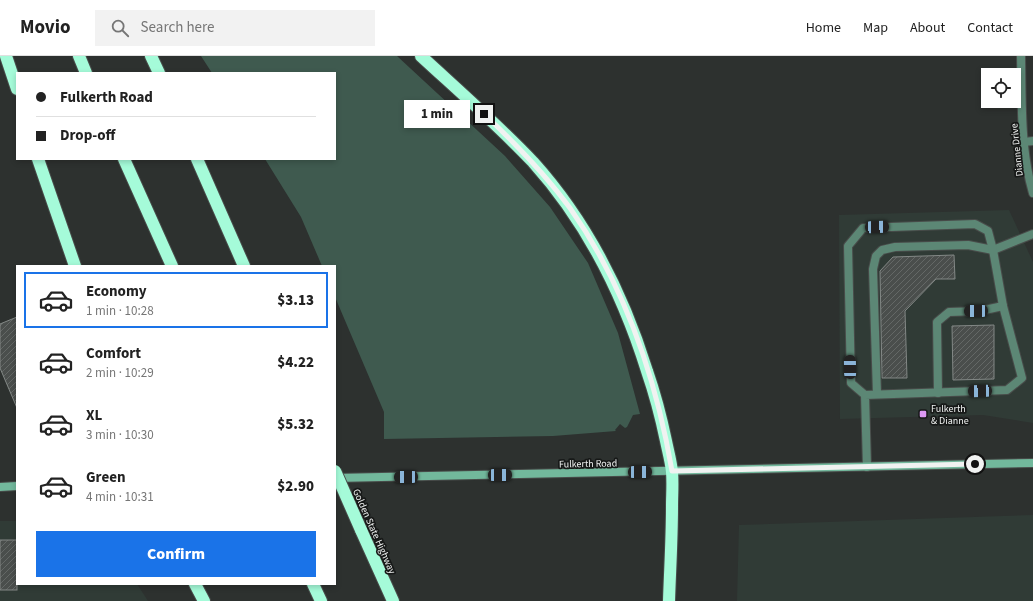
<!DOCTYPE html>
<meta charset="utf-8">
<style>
body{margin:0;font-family:"Source Sans 3",sans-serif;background:#f2f2f2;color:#222;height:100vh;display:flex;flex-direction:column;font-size:15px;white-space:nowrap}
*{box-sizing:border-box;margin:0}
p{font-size:13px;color:#767676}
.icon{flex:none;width:22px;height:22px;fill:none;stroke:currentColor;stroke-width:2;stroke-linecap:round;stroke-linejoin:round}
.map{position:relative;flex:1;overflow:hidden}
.drawer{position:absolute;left:16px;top:209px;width:320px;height:320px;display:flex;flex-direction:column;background:#fff;border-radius:0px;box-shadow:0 2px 6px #0003}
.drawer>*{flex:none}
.hud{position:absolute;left:16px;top:16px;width:320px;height:88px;border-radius:0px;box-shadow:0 2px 6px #0003;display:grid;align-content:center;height:88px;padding:0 20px;background:#fff}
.tools{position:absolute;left:981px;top:12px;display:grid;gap:8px}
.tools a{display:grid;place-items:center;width:40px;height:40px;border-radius:0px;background:#fff;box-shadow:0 2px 6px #0003;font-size:20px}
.end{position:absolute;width:18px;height:18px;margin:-9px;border:5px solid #f0f2f1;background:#111;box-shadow:0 0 0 2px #111}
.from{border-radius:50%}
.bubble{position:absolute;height:28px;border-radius:0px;background:#fff;box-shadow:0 2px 6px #0003;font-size:13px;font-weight:800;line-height:28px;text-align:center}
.car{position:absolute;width:12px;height:24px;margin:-12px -6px;border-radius:5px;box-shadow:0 0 3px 1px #0007;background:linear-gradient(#222 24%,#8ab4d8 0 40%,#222 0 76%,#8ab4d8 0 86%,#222 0)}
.hud b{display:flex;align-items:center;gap:14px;height:38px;font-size:15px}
.hud b+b{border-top:1px solid #e0e0e0}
.hud i{width:10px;height:10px;background:#222}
ul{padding:7px 0 0;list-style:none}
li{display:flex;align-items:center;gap:12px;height:56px;margin:0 8px 6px;padding:0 12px;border:2px solid transparent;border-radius:0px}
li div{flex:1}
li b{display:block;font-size:15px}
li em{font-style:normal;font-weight:800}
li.selected{border-color:#1a73e8}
li>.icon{width:36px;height:36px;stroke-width:1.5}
.cta{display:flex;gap:8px;margin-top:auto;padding:8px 20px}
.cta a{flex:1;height:46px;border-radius:0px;background:#1a73e8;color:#fff;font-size:16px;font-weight:800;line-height:46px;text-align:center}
header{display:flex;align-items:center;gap:24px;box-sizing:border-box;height:56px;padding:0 20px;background:#fff;border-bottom:1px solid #e0e0e0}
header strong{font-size:19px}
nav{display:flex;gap:22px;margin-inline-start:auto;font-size:14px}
.search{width:280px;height:36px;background:#f2f2f2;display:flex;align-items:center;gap:10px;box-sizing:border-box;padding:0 14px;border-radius:0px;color:#767676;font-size:15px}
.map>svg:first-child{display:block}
.built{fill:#303b36}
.green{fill:#3f5a4f}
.building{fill:url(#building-hatch);stroke:#838886}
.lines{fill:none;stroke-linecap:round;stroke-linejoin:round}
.lane-casing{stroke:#484c4a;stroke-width:10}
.street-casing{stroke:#484c4a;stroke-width:10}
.secondary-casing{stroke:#484c4a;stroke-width:10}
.highway-casing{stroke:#484c4a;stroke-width:14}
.lane{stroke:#5c8775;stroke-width:8}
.street{stroke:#5c8775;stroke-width:8}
.secondary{stroke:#72b89c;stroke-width:8}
.highway{stroke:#a5fbd9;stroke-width:12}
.highway-bridge-casing{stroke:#484c4a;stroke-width:14;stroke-linecap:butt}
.highway-bridge{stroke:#a5fbd9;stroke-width:12}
.route{stroke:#f0f2f1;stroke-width:5}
.poi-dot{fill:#dd99f4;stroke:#171918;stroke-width:1.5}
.labels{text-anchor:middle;stroke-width:3.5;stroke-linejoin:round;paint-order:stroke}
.street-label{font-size:10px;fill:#f0f2f1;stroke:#171918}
.poi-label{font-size:10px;fill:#f0f2f1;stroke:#171918;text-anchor:start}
</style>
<header>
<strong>Movio</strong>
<div class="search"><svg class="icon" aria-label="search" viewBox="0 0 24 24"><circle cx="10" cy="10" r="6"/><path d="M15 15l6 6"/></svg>Search here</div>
<nav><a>Home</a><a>Map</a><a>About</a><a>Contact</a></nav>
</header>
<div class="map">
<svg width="1033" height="545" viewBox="0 0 1033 545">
<defs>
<pattern id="building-hatch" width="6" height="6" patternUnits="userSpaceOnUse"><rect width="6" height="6" fill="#4a4e4c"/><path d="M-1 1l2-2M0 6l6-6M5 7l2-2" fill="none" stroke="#646866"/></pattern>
</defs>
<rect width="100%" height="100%" fill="#2d312f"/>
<!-- built -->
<g class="built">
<path d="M 1009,154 L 1033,206 L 1033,367 L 983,359 L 840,363 L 839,159 Z"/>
<path d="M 1033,459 L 1033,545 L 737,545 L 739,469 Z"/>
<path d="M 0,465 L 17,465 L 17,528 L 137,528 L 148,545 L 0,545 Z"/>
</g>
<!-- green -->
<path class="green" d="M 201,0 L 397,0 L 505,100 L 550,151 L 588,207 L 618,277 L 640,358 L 633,359 L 627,371 L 625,372 L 620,368 L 615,374 L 616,375 L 553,380 L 384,383 L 384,356 L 335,241 L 335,210 L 322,210 L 301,161 L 265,103 L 335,103 L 335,17 L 212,17 Z"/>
<!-- building -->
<g class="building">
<path d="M 954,199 L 955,223 L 936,223 L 905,255 L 907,322 L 882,322 L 880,215 L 893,201 Z"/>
<path d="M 17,261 L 17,352 L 0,312 L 0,268 Z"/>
<path d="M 994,269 L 994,323 L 953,324 L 952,270 Z"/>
<rect x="0" y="484" width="17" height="50"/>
</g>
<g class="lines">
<defs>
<g id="lane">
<path d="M 1024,86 L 1033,85"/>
<path d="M 938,337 L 937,266 L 949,256 L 980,255 L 1003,250"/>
<path d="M 877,338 L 873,213 L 876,200 L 882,194 L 895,191 L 968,189 L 993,194 L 1033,178"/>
<path d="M 865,339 L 851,327 L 848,190 L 863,172 L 975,168 L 988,175 L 993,194 L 1003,250 L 1022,322 L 1007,334 L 865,339 L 867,411"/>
</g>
<path id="street" d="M 1021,0 C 1022,46 1020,93 1033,137"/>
<g id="secondary">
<path d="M 335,422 L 1033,407"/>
<path d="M 0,431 L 17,430"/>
</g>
<g id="highway">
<path d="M 6,0 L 17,33"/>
<path d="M 79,0 L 86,17"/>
<path d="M 151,0 L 159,17"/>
<path d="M 421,0 C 459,35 498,69 533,106 C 587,166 623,238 647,315 C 655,338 661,361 666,385 C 668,395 671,405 672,416 C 673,427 672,439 672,450 C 672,482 670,514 669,545"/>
<path d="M 38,103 L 75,210"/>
<path d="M 124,103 L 172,210"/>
<path d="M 197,103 L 244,210"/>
<path d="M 361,474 L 393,545"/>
<path d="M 195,528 L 204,545"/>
<path d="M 313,528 L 321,545"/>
</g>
</defs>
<!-- lane casing -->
<use href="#lane" class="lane-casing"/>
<!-- street casing -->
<use href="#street" class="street-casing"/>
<!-- secondary casing -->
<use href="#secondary" class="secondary-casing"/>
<!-- highway casing -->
<use href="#highway" class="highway-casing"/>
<!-- lane -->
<use href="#lane" class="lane"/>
<!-- street -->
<use href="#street" class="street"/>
<!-- secondary -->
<use href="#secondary" class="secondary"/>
<!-- highway -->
<use href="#highway" class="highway"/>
<defs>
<path id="highway-bridge" d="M 335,415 L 361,474"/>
</defs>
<!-- highway-bridge casing -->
<use href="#highway-bridge" class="highway-bridge-casing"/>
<!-- highway-bridge -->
<use href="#highway-bridge" class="highway-bridge"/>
</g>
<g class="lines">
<!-- route -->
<path class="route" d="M 484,58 C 515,87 545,118 570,152 C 625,230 656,322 672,415 L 975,408"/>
</g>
<!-- markers -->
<rect class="poi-dot" x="919" y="354" width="8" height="8" rx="2"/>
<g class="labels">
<!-- street labels -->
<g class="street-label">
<text transform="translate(1016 94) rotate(-96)" y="4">Dianne Drive</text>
<text transform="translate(588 407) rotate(-1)" y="4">Fulkerth Road</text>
<text transform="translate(375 475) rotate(66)" y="4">Golden State Highway</text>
</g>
<!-- poi labels -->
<g class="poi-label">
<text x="931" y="356">Fulkerth<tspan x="931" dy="12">&amp; Dianne</tspan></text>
</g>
</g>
</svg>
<div class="tools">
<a><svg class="icon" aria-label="locate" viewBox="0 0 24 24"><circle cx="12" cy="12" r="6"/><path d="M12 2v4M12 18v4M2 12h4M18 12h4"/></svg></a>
</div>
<i class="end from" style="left:975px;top:408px"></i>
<i class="end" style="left:484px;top:58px"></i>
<div class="bubble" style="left:404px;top:44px;width:66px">1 min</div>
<i class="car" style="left:877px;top:171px;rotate:88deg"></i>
<i class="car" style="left:976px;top:255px;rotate:269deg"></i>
<i class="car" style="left:850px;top:311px;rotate:359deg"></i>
<i class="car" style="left:980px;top:335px;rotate:268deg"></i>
<i class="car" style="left:640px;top:416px;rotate:89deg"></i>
<i class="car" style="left:500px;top:419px;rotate:89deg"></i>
<i class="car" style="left:406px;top:421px;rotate:269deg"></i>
<div class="hud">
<b><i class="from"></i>Fulkerth Road</b>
<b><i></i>Drop-off</b>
</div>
<section class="drawer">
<ul>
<li class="selected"><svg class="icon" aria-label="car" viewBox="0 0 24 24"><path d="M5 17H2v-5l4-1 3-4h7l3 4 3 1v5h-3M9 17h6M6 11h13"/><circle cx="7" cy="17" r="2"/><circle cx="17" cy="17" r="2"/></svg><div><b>Economy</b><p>1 min · 10:28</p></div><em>$3.13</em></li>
<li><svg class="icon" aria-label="car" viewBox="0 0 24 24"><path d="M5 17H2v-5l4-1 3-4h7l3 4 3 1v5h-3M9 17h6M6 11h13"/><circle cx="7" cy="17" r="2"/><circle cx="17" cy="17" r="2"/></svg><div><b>Comfort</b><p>2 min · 10:29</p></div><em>$4.22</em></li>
<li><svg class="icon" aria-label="car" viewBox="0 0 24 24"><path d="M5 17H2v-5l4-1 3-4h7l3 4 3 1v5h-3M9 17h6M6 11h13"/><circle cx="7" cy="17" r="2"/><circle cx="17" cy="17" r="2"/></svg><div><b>XL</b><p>3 min · 10:30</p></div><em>$5.32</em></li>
<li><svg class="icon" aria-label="car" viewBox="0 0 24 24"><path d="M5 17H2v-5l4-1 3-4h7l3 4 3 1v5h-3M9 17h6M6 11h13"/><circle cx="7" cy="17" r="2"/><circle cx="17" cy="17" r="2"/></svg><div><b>Green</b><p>4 min · 10:31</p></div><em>$2.90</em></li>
</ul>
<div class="cta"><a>Confirm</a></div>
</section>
</div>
